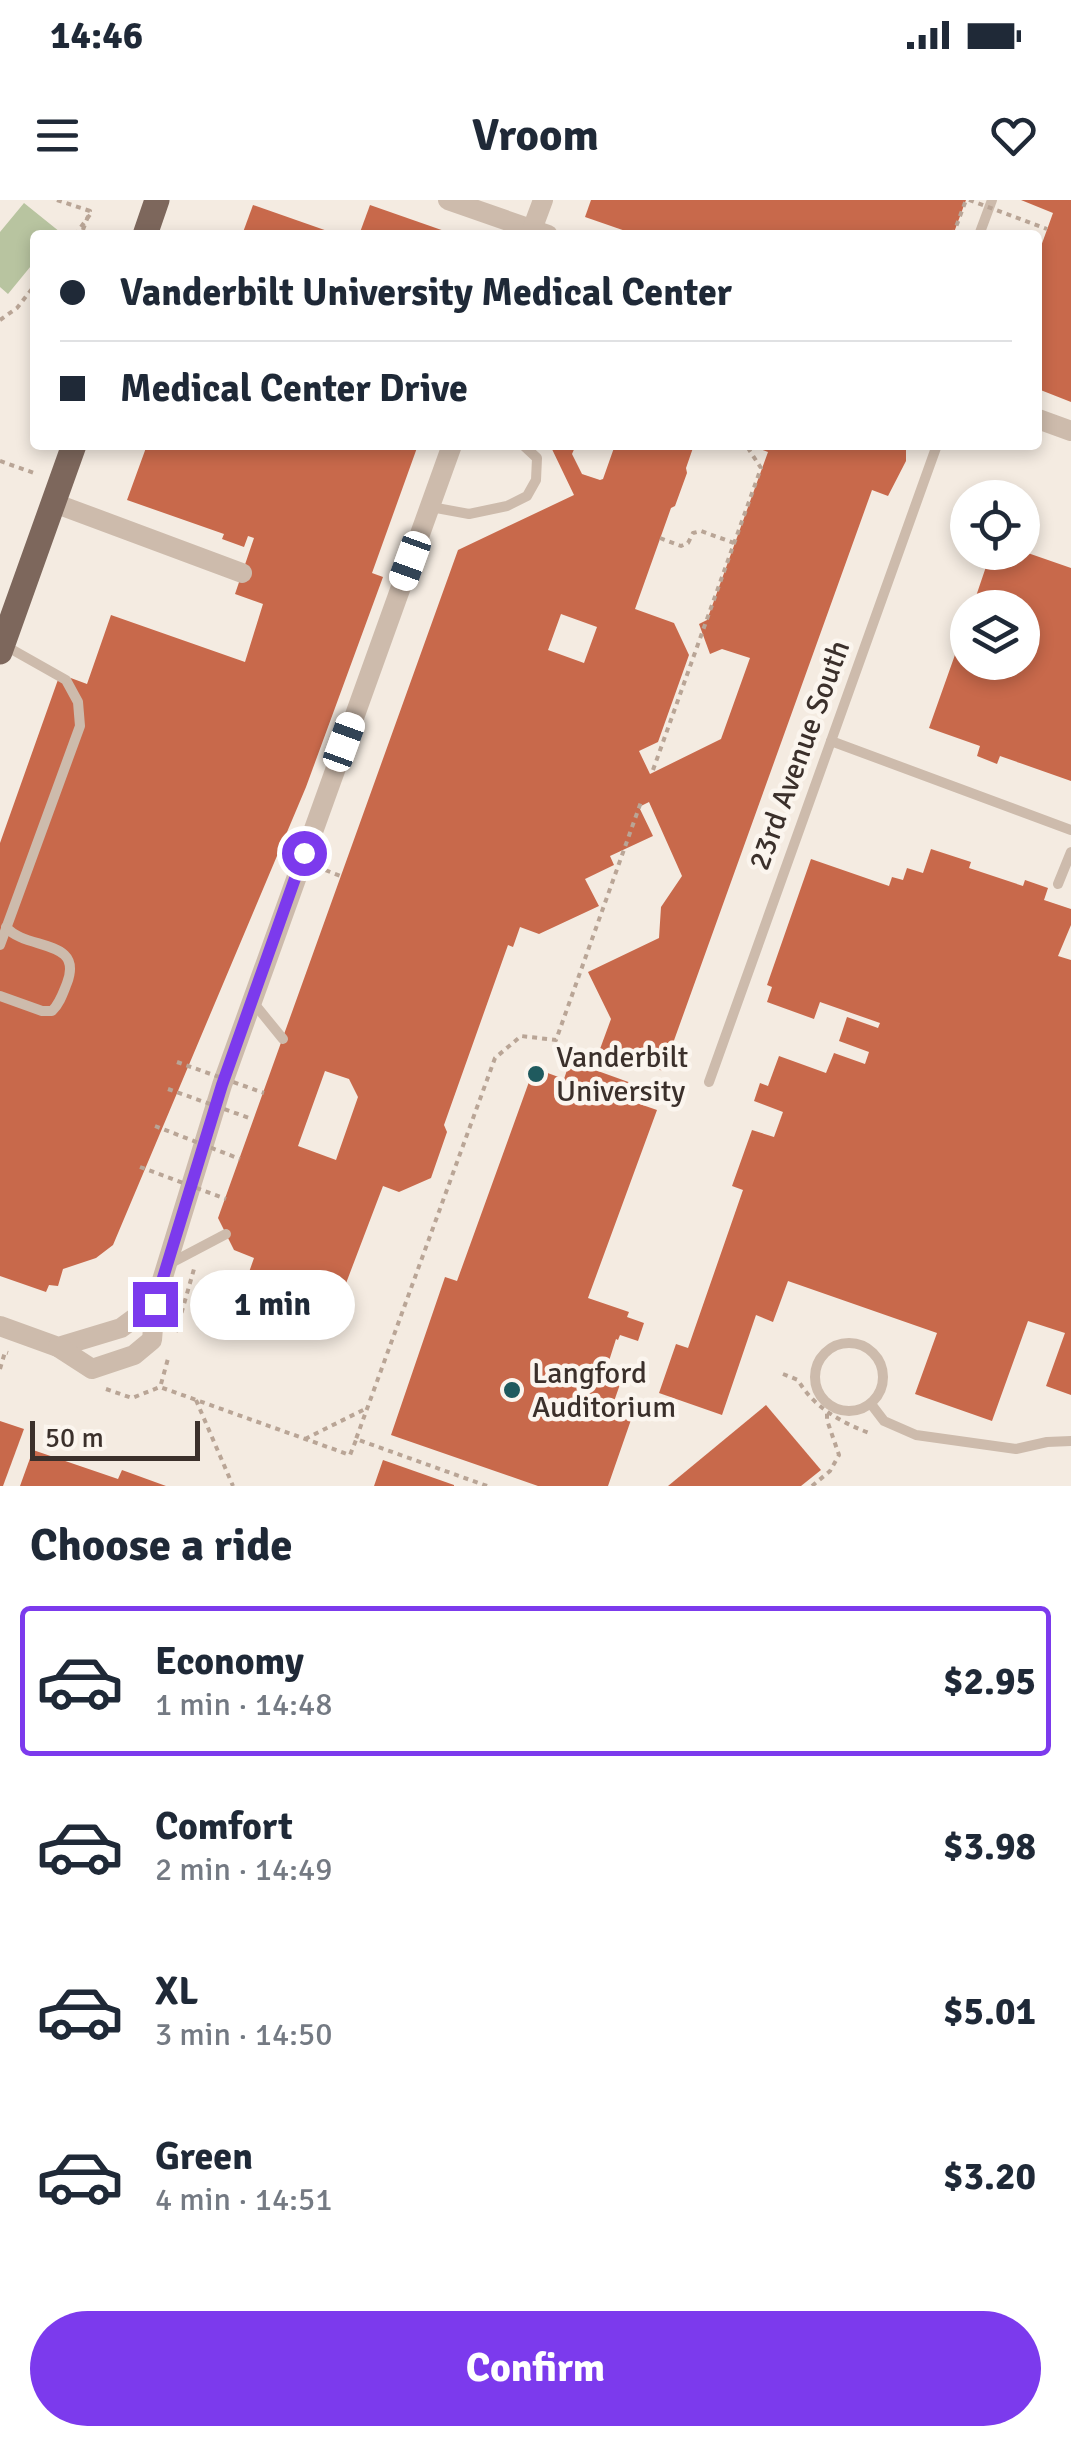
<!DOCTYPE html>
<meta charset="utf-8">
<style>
body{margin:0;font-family:Signika,sans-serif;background:#f6f6f7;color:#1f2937;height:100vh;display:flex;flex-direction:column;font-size:38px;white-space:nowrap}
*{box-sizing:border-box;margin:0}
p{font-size:32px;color:#747a83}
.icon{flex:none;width:55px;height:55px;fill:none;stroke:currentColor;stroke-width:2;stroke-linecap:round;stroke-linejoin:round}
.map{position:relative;height:1286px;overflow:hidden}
.details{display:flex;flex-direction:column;background:#fff;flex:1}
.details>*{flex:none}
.guide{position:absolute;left:30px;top:30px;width:1012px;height:220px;border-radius:10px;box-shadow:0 5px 15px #0003;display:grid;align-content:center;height:220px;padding:0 30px;background:#fff}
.controls{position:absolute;left:950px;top:280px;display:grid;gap:20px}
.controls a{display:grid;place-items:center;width:90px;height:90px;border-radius:50%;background:#fff;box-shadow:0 5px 15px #0003;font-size:50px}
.scale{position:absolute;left:30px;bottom:25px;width:170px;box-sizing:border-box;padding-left:10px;border:5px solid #3b302b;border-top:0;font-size:28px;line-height:35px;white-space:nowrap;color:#3b302b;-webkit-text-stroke:8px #fbf5ee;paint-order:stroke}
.end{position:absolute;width:45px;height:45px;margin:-22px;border:12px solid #7c3aed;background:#fff;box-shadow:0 0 0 5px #fff}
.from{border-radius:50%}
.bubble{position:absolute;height:70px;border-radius:35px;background:#fff;box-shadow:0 5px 15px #0003;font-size:32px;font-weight:700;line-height:70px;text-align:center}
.car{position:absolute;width:30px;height:60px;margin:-30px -15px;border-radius:12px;box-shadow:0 0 8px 2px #0007;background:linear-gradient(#fff 24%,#345 0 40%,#fff 0 76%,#345 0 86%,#fff 0)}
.guide b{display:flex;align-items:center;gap:35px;height:95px;font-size:38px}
.guide b+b{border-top:2px solid #e0e1e3}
.guide i{width:25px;height:25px;background:#1f2937}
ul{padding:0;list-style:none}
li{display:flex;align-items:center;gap:30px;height:150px;margin:0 20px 15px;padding:0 10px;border:5px solid transparent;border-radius:10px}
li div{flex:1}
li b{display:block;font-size:38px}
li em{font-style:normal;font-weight:700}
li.selected{border-color:#7c3aed}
li>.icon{width:90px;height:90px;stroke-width:1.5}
h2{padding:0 30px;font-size:45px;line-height:120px}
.button{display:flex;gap:20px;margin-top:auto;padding:20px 30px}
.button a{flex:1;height:115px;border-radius:60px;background:#7c3aed;color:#fff;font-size:40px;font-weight:700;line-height:115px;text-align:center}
.status{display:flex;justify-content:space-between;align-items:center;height:70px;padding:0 50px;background:#fff;direction:ltr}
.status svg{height:28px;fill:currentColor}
header{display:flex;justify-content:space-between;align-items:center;height:130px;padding:0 30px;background:#fff;font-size:45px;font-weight:700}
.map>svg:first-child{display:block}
.pitch{fill:#b8c4a0}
.building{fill:#c8694b;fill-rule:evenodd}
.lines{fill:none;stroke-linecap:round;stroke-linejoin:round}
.path{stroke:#b9a596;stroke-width:4;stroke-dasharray:5 5;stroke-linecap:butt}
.lane{stroke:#cdbbac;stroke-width:10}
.street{stroke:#cdbbac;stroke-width:20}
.primary{stroke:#7d675c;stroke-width:25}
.path-bridge{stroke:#b9a596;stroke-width:4;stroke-dasharray:5 5;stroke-linecap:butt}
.route{stroke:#7c3aed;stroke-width:12}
.poi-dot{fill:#1f5a5e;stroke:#fbf5ee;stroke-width:4}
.labels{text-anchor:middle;stroke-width:9;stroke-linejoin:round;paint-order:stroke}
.street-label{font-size:30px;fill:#3b302b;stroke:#fbf5ee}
.poi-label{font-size:30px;fill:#3b302b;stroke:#fbf5ee;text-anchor:start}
</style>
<div class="status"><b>14:46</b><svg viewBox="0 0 49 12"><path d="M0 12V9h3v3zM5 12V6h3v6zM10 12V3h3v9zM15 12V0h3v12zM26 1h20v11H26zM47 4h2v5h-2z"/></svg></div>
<header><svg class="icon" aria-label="menu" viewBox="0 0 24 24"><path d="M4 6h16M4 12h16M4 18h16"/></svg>Vroom<svg class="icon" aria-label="heart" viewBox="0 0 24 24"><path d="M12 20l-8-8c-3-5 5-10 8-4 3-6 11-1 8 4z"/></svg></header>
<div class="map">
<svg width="1071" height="1286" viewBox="0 0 1071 1286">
<rect width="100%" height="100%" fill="#f4ebe1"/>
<!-- pitch -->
<path class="pitch" d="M 24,3 L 60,32 L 57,35 L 35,35 L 35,61 L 8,94 L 0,87 L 0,32 Z"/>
<!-- building -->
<g class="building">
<path d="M 591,0 L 966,0 L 953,35 L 637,35 L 585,17 Z"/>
<path d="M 1021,0 L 1071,0 L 1071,202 L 1038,189 L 1038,48 L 1040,49 L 1053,13 Z"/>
<path d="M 253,5 L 336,34 L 336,35 L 242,35 Z"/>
<path d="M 370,5 L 453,34 L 453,35 L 359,35 Z"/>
<path d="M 147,245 L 418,245 L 372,373 L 383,377 L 306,587 L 113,1045 L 96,1058 L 63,1069 L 58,1086 L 49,1085 L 46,1092 L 0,1076 L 0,643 L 60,474 L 87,484 L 111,415 L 245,462 L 263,404 L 235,394 L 254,338 L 248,336 L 244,347 L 222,339 L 224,334 L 127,300 Z"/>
<path d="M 550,245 L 576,245 L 572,254 L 582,274 L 600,280 L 603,279 L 615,245 L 694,245 L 686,268 L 687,273 L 675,306 L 671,308 L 635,409 L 674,423 L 689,455 L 658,542 L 639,551 L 650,574 L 721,539 L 750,458 L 722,449 L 710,454 L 699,424 L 707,420 L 768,252 L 750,245 L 906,245 L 906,261 L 888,296 L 872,290 L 663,871 L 600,849 L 611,819 L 588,772 L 659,738 L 661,707 L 682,676 L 649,602 L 639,607 L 653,636 L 610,656 L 614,665 L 585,679 L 599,706 L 539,734 L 520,727 L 513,747 L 508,745 L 444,925 L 447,932 L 431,978 L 399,992 L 383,986 L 337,1107 L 333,1106 L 307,1117 L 307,1120 L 241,1095 L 254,1058 L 234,1050 L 218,1018 L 458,350 L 574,295 ZM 561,414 L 597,427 L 584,463 L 548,450 ZM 325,871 L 349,879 L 358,897 L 336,960 L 298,946 Z"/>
<path d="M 1022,351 L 1071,368 L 1071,581 L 1000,556 L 997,564 L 977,556 L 980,546 L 929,528 L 967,421 L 968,462 L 1022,462 L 1022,408 L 972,408 L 991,352 Z"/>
<path d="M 931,649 L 971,662 L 969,668 L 1023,686 L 1025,680 L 1048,688 L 1044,700 L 1071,709 L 1071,725 L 1058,756 L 1071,760 L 1071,1195 L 1046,1186 L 1065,1133 L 1028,1121 L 992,1221 L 915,1194 L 937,1133 L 788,1081 L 773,1122 L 756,1115 L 722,1215 L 659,1193 L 676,1144 L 688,1148 L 743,990 L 732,986 L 752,930 L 774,937 L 783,912 L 754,901 L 760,883 L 768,886 L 779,856 L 826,873 L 834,853 L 865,864 L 869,852 L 839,841 L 847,817 L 878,828 L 880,823 L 820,802 L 814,819 L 767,802 L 772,787 L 767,785 L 811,659 L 889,686 L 892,677 L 903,680 L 907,668 L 923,673 Z"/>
<path d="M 570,861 L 634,884 L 628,900 L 657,910 L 588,1098 L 629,1112 L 627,1117 L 644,1123 L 638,1141 L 620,1135 L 618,1140 L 616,1139 L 608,1164 L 625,1170 L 611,1210 L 632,1217 L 608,1286 L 538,1286 L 391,1235 L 445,1077 L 457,1081 L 534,868 L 564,879 Z"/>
<path d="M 766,1205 L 821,1270 L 801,1286 L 668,1286 Z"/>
<path d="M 0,1221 L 24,1229 L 3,1286 L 0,1286 Z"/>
<path d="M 33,1250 L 118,1279 L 122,1270 L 166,1286 L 20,1286 Z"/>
<path d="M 383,1260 L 454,1285 L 454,1286 L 374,1286 Z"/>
</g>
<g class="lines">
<!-- path -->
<g class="path">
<path d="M 75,35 L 92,12"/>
<path d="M 953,35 L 966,0"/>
<path d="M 0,120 L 17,108 L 35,85"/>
<path d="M 0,261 L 34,273"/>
<path d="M 660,338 L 681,346 L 688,343 L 693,333 L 701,331 L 734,343"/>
<path d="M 653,570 L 761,268 L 746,245"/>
<path d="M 176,1132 L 194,1069"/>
<path d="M 0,1169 L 5,1152 L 8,1153"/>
<path d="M 783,1174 L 798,1180 C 814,1208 842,1223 872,1234"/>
<path d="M 161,1184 L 169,1155"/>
<path d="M 106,1189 L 132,1198 L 160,1187 L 350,1255 L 356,1240"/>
<path d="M 196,1200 L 233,1286"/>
<path d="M 305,1239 L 367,1208"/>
<path d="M 487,1286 L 356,1239 L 495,858 L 521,836 L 556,840 L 641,602"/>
<path d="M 812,1286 L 830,1271 L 839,1255 L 827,1220 L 827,1211"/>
</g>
<!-- lane -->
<g class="lane">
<path d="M 979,35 L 992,0"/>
<path d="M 431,307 L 469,314 L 507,306 L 527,296 L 536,280 L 537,258 L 523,245"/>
<path d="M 831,541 L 1071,630"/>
<path d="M 1058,684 L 1071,652"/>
<path d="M 0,745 L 80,526 L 78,502 L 66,480 L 4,445"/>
<path d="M 0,796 L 42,811 L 52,811 C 60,803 63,793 67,783 C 84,738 26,751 6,727"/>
<path d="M 252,801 L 283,839"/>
<path d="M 709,882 L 937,245"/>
<path d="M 169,1064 L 226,1034"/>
<circle cx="849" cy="1177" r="34"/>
<path d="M 871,1204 L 884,1221 L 916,1235 L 1016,1249 L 1047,1242 L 1071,1241"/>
</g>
<!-- street -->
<g class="street">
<path d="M 448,0 L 548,35"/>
<path d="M 530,35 L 543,0"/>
<path d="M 1038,219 L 1071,231"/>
<path d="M 54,303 L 242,373"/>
<path d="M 0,1126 L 58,1147 L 121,1128 L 155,1103 L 222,885 L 452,245"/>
<path d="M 58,1147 L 92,1169 L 134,1155 L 152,1140 L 155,1103"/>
</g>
<!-- primary -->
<g class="primary">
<path d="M 145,35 L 157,0"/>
<path d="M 0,452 L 74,245"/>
</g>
<!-- path-bridge -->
<g class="path-bridge">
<path d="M 57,0 L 90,11 L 81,35"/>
<path d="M 969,0 L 1047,29"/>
<path d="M 279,652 L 343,677"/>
<path d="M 177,862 L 264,893"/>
<path d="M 168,889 L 252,919"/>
<path d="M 155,926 L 240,959"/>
<path d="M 140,967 L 226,999"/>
</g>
</g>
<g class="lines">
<!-- route -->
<path class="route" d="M 155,1104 L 222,885 L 304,653"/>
</g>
<!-- markers -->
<g class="poi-dot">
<circle cx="536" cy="874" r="10"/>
<circle cx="512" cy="1190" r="10"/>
</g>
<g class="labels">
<!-- street labels -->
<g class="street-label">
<text transform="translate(799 555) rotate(-70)" y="10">23rd Avenue South</text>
</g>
<!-- poi labels -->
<g class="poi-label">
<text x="556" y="867">Vanderbilt<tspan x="556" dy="34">University</tspan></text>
<text x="532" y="1183">Langford<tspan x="532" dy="34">Auditorium</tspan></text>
</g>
</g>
</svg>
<div class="controls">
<a><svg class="icon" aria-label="locate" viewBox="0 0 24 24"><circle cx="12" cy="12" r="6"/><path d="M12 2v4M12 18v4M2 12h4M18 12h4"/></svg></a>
<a><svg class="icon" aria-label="layers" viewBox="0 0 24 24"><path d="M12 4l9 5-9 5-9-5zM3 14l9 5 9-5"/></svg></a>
</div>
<div class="scale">50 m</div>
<i class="end from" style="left:304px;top:653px"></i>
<i class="end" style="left:155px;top:1104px"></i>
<div class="bubble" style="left:190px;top:1070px;width:165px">1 min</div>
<i class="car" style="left:410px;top:361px;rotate:200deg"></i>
<i class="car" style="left:344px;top:542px;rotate:20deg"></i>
<div class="guide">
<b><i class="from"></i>Vanderbilt University Medical Center</b>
<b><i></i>Medical Center Drive</b>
</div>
</div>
<section class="details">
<h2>Choose a ride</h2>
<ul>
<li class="selected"><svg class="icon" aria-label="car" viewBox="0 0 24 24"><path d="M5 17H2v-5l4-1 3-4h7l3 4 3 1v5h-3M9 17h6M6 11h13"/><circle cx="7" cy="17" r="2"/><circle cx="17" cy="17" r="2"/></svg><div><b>Economy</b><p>1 min · 14:48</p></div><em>$2.95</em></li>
<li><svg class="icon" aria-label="car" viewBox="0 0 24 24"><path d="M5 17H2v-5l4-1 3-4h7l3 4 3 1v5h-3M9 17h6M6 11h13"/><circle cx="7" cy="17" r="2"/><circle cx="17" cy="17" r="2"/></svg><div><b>Comfort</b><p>2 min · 14:49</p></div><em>$3.98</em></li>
<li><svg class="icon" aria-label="car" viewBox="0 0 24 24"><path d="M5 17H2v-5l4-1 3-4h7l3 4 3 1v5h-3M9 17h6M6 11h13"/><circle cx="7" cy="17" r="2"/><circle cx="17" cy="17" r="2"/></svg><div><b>XL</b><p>3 min · 14:50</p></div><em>$5.01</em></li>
<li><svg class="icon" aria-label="car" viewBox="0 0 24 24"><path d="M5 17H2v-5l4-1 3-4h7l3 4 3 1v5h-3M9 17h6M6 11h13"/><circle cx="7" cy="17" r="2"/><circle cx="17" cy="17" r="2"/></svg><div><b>Green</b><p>4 min · 14:51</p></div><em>$3.20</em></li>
</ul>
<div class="button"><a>Confirm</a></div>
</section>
